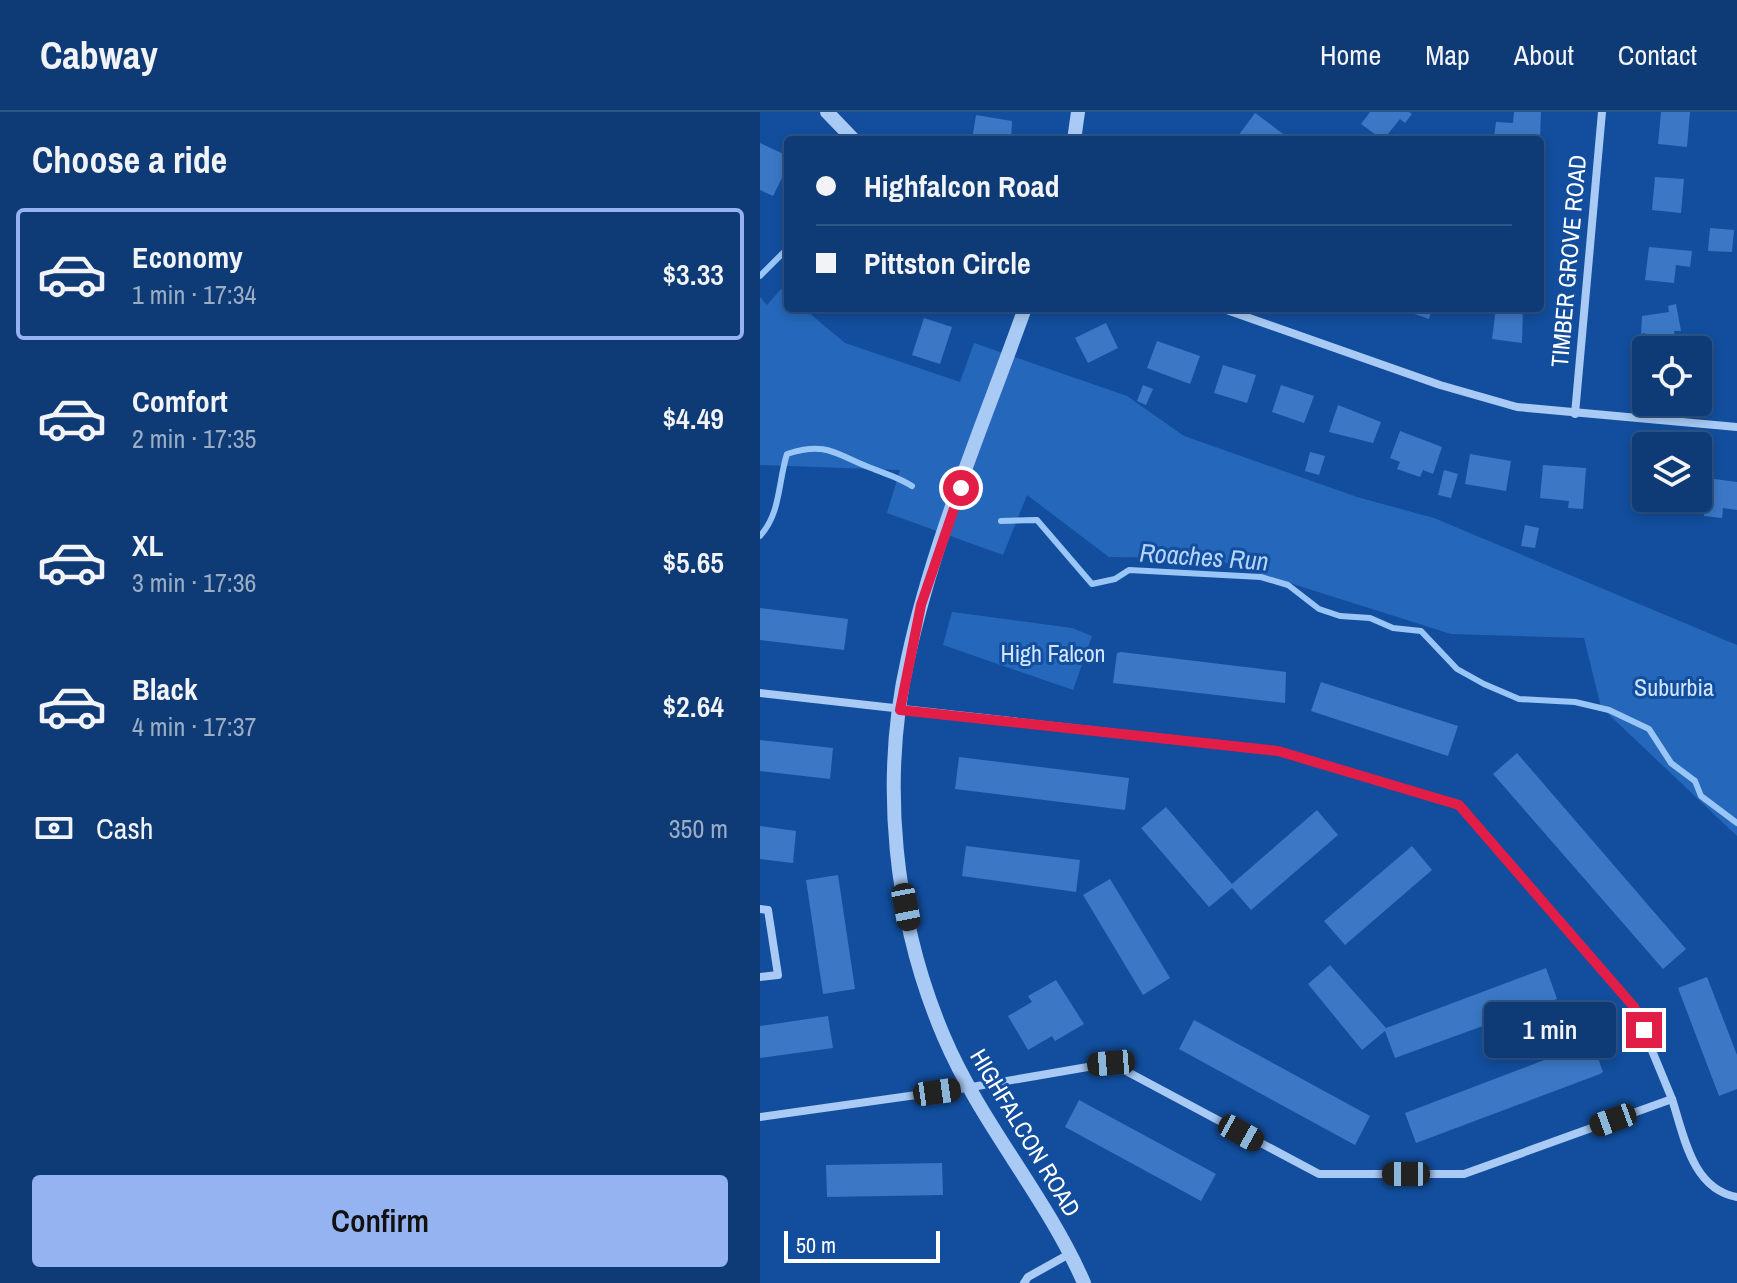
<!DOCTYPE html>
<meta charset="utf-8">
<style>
body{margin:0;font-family:"Archivo Narrow",sans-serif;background:#17417b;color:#f1f3f6;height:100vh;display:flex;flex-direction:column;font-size:30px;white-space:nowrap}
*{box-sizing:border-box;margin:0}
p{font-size:26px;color:#9badc5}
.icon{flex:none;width:44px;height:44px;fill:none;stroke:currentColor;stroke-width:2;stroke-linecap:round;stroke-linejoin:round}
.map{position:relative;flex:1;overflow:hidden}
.drawer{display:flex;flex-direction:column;background:#0e3a76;width:760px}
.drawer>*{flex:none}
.top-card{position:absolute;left:24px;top:24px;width:760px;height:176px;border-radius:8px;box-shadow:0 4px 12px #0003,0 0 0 2px #2e5488;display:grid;align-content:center;height:176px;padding:0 32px;background:#0e3a76}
.tools{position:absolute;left:872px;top:224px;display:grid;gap:16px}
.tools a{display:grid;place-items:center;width:80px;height:80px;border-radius:8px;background:#0e3a76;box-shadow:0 4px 12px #0003,0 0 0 2px #2e5488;font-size:40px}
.scale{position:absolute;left:24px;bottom:20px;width:156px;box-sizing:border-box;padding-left:8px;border:4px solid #fff;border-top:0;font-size:22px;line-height:28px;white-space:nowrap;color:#fff;-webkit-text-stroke:6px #124e9d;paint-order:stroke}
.end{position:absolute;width:36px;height:36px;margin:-18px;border:10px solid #e11d48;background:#fff;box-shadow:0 0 0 4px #fff}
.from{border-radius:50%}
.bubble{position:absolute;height:56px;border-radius:8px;background:#0e3a76;box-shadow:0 4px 12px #0003,0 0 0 2px #2e5488;font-size:26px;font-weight:600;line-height:56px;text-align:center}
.car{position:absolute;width:24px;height:48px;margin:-24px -12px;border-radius:10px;box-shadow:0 0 6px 2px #0007;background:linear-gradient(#222 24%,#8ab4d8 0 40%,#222 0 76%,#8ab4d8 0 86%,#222 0)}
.top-card b{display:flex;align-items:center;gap:28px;height:76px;font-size:30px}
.top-card b+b{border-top:2px solid #2e5488}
.top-card i{width:20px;height:20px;background:#f1f3f6}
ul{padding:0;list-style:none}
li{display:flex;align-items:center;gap:24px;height:132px;margin:0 16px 12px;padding:0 16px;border:4px solid transparent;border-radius:8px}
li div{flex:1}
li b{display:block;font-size:30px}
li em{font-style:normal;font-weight:600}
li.current{border-color:#95b2f1}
li>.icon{width:72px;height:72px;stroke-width:1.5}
h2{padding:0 32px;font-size:36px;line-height:96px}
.pay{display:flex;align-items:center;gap:20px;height:88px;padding:0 32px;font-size:30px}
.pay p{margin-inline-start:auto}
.button{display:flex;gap:16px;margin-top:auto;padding:16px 32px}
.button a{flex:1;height:92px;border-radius:8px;background:#95b2f1;color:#111;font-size:32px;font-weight:600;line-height:92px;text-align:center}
header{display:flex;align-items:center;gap:48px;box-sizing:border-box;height:112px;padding:0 40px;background:#0e3a76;border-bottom:2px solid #2e5488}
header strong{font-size:38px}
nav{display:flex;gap:44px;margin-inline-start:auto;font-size:28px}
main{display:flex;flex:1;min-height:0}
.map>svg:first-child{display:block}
.green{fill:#2568bb}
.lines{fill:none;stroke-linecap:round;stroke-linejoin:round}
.stream{stroke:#9ac5f7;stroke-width:6}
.building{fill:#3b77c4}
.minor{stroke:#a8caf4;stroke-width:8}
.tertiary{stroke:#a8caf4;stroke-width:14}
.route{stroke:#e11d48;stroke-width:10}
.labels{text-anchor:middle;stroke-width:6;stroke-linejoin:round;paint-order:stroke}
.street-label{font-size:24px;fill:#fff;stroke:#124e9d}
.park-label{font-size:24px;fill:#d1e5fe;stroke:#124e9d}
.water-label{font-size:26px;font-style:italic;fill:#b5d4fa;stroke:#124e9d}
</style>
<header>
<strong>Cabway</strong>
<nav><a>Home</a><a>Map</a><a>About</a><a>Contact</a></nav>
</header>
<main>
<section class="drawer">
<h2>Choose a ride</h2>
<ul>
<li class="current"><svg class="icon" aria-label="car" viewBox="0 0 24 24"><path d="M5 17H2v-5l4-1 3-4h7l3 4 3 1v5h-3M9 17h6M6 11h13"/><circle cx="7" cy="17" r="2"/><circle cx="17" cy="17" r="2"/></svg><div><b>Economy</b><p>1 min · 17:34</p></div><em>$3.33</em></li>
<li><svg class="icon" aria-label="car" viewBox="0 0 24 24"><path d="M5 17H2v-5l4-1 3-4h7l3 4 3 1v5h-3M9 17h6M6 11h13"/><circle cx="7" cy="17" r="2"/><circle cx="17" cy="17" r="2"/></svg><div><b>Comfort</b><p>2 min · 17:35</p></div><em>$4.49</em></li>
<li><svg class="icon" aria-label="car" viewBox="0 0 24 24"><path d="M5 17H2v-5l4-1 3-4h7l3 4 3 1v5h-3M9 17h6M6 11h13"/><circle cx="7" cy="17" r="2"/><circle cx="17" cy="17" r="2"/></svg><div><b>XL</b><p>3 min · 17:36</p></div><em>$5.65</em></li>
<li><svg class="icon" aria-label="car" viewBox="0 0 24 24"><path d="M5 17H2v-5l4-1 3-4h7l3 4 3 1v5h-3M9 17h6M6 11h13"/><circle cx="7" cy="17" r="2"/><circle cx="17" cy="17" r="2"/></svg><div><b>Black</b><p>4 min · 17:37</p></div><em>$2.64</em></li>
</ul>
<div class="pay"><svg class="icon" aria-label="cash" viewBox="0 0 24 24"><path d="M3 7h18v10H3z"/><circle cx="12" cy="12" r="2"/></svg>Cash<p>350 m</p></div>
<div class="button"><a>Confirm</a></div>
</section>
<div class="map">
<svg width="977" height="1171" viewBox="0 0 977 1171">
<rect width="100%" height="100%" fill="#124e9d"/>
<!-- green -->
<g class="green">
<path d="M 21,177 L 28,183 L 28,196 L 43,196 L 85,231 L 200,270 L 214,231 L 367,284 L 424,324 L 597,385 L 674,406 L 977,533 L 977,724 L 841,595 L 824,526 L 691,522 L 451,446 L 349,445 L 267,383 L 243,443 L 127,401 L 140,358 L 0,353 L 0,185 L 7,193 Z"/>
<path d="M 192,500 L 312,516 L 332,524 L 313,578 L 183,533 Z"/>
</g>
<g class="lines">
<!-- stream -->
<g class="stream">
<path d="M 0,164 L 28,136"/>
<path d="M 241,409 L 277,408 L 332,472 L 355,467 L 369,458 L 501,465 L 528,473 L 559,497 L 580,504 L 610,506 L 633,516 L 661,519 L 697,557 L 724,572 L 759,587 L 815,590 L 849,598 L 889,617 L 911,651 L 935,669 L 941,684 L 977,711"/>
<path d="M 0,424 C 21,401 18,370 27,342 C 68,329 76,343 111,356 C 126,362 138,365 152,374"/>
</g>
</g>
<!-- building -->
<g class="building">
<path d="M 610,0 L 649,0 L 652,2 L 645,11 L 640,7 L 623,28 L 601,12 Z"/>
<path d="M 754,0 L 781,0 L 780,28 L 734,25 L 736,10 L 753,11 Z"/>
<path d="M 901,0 L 930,0 L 927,35 L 898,32 Z"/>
<path d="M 495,1 L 526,24 L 523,28 L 484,28 L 478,24 Z"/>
<path d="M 216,3 L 252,9 L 251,28 L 212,28 Z"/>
<path d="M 0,31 L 28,44 L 28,54 L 13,84 L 0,78 Z"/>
<path d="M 895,65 L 924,67 L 921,101 L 892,98 Z"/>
<path d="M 950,116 L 974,118 L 972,140 L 948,139 Z"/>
<path d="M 889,135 L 932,139 L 930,155 L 916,153 L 914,171 L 885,168 Z"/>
<path d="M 916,192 L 921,219 L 914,219 L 917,237 L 888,238 L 885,221 L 881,222 L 882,204 L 909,200 L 908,194 Z"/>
<path d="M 637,196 L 672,196 L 669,207 Z"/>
<path d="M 736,196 L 763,196 L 762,231 L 732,227 Z"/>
<path d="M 164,206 L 192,215 L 180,252 L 152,243 Z"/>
<path d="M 346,211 L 358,236 L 328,251 L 315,226 Z"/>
<path d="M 397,229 L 440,244 L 430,272 L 387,256 Z"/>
<path d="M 463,253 L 496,263 L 487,291 L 454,281 Z"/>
<path d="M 383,273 L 393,277 L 386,293 L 377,289 Z"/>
<path d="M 521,273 L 554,284 L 544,311 L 512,300 Z"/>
<path d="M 578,293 L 621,310 L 613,331 L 569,320 Z"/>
<path d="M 640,319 L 682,335 L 673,362 L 663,358 L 660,365 L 637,357 L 640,350 L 630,346 Z"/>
<path d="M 550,340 L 565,344 L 559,363 L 545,359 Z"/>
<path d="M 710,342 L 751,349 L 746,379 L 705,372 Z"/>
<path d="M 783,353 L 826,356 L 823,397 L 808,396 L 809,389 L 780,386 Z"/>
<path d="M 684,358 L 698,362 L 691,386 L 678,383 Z"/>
<path d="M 880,359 L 886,360 L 886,386 L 916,386 L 915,391 L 906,391 L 905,402 L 879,399 Z"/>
<path d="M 947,366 L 977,370 L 977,398 L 963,396 L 962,406 L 944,404 L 944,391 L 937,390 L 938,381 L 945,382 Z"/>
<path d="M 765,413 L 779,416 L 775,436 L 761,434 Z"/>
<path d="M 0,496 L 88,507 L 84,538 L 0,528 Z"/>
<path d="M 361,540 L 526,560 L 525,591 L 353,571 L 357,541 Z"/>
<path d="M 561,570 L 698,614 L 688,644 L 551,599 Z"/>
<path d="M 0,628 L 73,636 L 70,667 L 0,659 Z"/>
<path d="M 757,641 L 926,837 L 903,857 L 733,662 Z"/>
<path d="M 199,645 L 369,666 L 365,698 L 195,677 Z"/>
<path d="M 406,695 L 472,772 L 557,698 L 578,723 L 491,798 L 472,776 L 449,795 L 381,716 Z"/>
<path d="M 0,714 L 36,719 L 33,751 L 0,747 Z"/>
<path d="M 206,734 L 320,748 L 316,780 L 202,764 Z"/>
<path d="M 652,734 L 672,758 L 585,833 L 564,809 Z"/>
<path d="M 78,763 L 95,877 L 63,882 L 46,768 Z"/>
<path d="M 350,767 L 410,866 L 383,883 L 323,783 Z"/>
<path d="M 570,853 L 626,916 L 786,856 L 797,887 L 635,946 L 625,919 L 602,938 L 548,872 Z"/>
<path d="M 947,865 L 977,943 L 977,977 L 959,984 L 918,876 Z"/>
<path d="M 296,868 L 324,912 L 295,929 L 292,924 L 268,938 L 248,904 L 272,890 L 268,884 Z"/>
<path d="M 68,904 L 73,936 L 0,946 L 0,914 Z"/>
<path d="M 434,908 L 610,1004 L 595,1033 L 419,937 Z"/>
<path d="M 829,931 L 833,932 L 843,960 L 840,962 L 656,1031 L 645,1001 Z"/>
<path d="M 319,988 L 456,1062 L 441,1089 L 305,1015 Z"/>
<path d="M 182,1051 L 183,1083 L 67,1085 L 66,1053 Z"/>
</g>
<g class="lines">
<!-- minor -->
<g class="minor">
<path d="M 461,196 L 680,273 L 757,295 L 977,315"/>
<path d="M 815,302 L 842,0"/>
<path d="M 0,581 L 518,639 L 699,693 L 874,895 L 912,987 L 704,1062 L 559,1062 L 351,951 L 206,976 L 0,1005"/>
<path d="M 0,797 L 8,798 L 18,863 L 0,865"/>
<path d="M 912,987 C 924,1024 932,1077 977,1085"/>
<path d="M 264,1171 L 268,1165 L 311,1141"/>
</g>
<!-- tertiary -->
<g class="tertiary">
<path d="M 67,0 L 94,28"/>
<path d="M 314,28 L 318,0"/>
<path d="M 265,196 C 224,311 174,426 148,546 C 120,669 134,808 184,925 C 221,1012 286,1084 324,1171"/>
</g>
</g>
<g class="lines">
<!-- route -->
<path class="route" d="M 201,376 L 161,493 L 140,598 L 518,639 L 699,693 L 874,895 L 884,918"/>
</g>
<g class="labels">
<!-- street labels -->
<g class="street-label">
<text transform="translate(809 149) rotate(-85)" y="8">TIMBER GROVE ROAD</text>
<text transform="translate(265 1021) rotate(59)" y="8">HIGHFALCON ROAD</text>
</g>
<!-- park labels -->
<g class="park-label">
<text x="293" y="550">High Falcon</text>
<text x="914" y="584">Suburbia</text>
</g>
<!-- water labels -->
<g class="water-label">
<text transform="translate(444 445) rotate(4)" y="9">Roaches Run</text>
</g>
</g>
</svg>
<div class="tools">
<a><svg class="icon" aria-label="locate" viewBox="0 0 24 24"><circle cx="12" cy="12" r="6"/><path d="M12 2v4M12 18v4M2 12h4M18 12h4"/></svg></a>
<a><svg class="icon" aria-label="layers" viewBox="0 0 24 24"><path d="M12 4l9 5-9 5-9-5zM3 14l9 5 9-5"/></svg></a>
</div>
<div class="scale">50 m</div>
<i class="end from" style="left:201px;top:376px"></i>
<i class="end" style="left:884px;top:918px"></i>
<div class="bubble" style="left:724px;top:890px;width:132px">1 min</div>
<i class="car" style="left:146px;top:795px;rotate:169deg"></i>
<i class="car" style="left:351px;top:951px;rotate:265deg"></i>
<i class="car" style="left:177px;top:980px;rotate:82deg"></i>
<i class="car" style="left:853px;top:1008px;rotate:250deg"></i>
<i class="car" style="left:481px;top:1021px;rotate:119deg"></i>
<i class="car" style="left:646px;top:1062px;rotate:270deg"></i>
<div class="top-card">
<b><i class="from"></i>Highfalcon Road</b>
<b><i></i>Pittston Circle</b>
</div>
</div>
</main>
